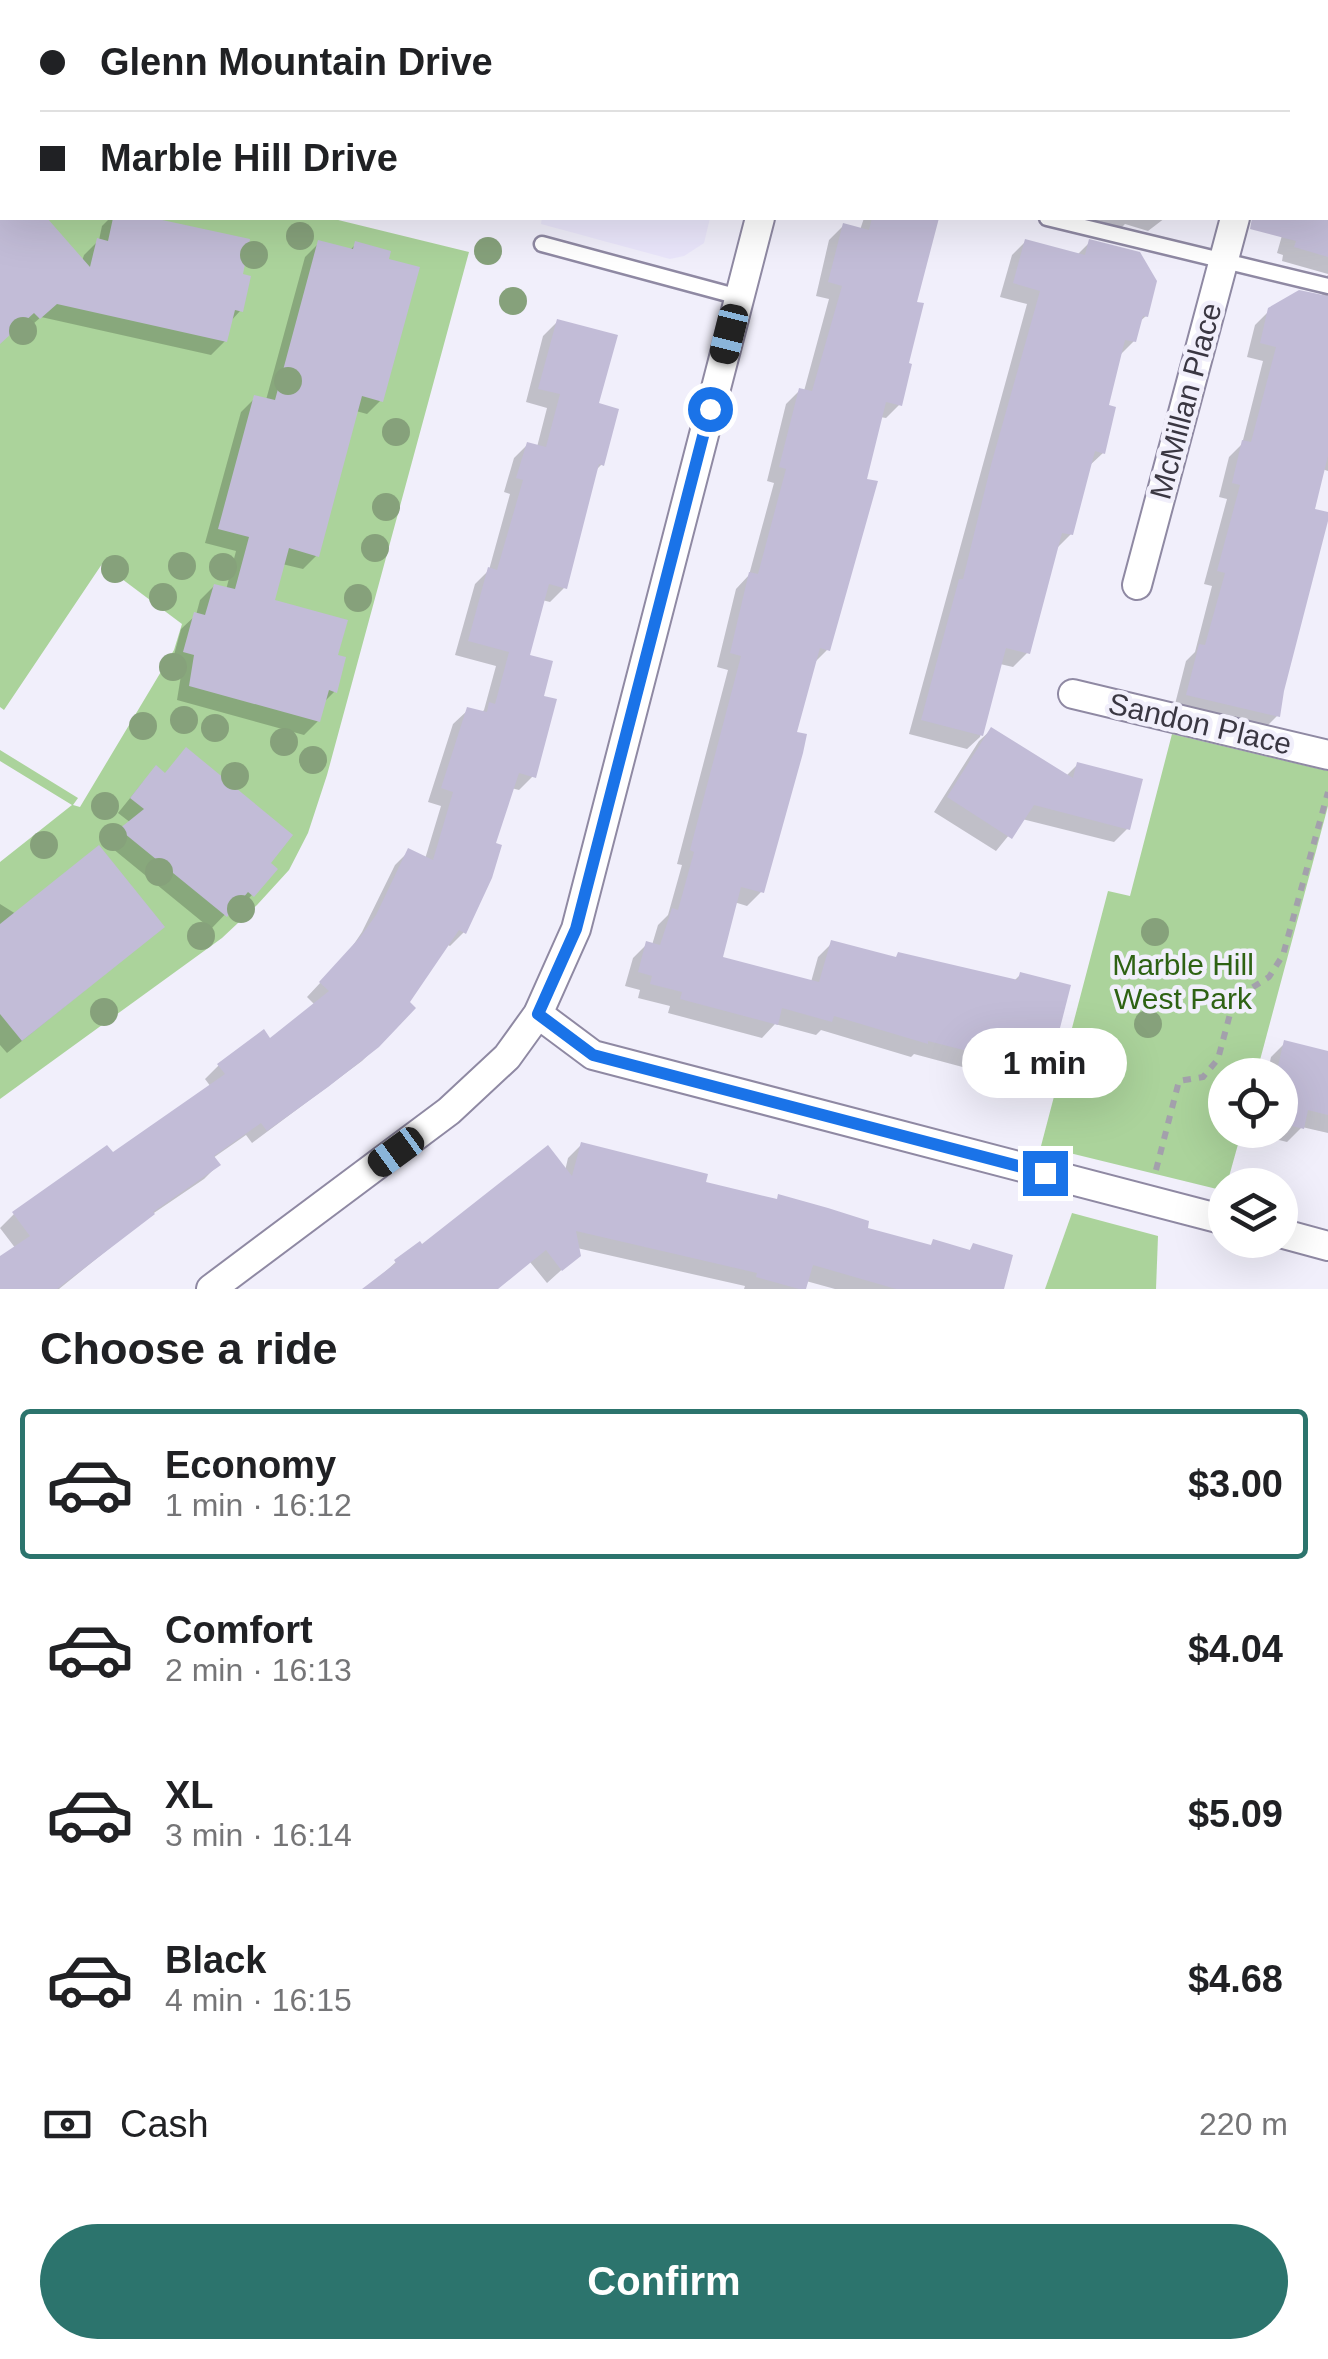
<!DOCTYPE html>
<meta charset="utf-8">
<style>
body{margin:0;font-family:Helvetica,sans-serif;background:#f2f2f2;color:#202124;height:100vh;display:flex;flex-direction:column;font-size:38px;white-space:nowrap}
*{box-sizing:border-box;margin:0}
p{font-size:32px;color:#757577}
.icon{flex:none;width:55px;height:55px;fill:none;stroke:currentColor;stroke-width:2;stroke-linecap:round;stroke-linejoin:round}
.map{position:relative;height:1289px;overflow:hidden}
.sheet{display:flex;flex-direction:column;background:#fff;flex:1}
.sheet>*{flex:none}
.guide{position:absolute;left:0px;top:0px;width:1330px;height:220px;box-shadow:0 10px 40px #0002;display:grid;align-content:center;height:220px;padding:0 40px;background:#fff}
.controls{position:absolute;left:1208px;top:1058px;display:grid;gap:20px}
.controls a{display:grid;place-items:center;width:90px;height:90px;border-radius:50%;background:#fff;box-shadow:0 10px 40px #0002;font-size:50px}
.end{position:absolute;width:45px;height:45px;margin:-22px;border:12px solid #1a73e8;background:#fff;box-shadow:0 0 0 5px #fff}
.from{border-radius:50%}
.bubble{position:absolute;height:70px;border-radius:35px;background:#fff;box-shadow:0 10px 40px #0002;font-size:32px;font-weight:700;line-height:70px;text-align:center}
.car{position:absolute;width:30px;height:60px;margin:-30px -15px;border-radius:12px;box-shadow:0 0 8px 2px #0007;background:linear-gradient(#222 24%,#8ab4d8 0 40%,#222 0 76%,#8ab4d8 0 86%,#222 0)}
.guide b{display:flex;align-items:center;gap:35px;height:95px;font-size:38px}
.guide b+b{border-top:2px solid #e0e0e0}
.guide i{width:25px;height:25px;background:#202124}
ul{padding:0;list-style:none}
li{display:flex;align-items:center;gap:30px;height:150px;margin:0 20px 15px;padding:0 20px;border:5px solid transparent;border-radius:10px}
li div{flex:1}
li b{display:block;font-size:38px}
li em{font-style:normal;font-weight:700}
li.on{border-color:#2c746d}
li>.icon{width:90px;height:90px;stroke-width:1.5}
h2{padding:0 40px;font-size:45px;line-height:120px}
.pay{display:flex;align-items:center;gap:25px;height:110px;padding:0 40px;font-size:38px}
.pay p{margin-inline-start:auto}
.cta{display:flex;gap:20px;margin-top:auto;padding:20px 40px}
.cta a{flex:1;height:115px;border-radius:60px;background:#2c746d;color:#fff;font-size:40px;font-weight:700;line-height:115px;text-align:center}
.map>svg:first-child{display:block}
.built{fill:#eae6fb}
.green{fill:#abd39b}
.shadow{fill:#0003}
.building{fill:#c2bcd7}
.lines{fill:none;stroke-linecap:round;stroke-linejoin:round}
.service-casing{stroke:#8f89a3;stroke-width:19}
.minor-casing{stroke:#8f89a3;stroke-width:32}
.secondary-casing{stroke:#8f89a3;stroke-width:42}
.path{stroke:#a3a0ac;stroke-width:6;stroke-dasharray:8 8;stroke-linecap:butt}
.service{stroke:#fff;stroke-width:14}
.minor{stroke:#fff;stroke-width:28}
.secondary{stroke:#f3d5d0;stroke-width:38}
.tree{fill:#86a17b}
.route{stroke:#1a73e8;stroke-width:12}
.labels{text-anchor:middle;stroke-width:9;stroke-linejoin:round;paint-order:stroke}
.street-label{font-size:30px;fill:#3a3742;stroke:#f1effb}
.park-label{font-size:30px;fill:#2e6213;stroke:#f1effb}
</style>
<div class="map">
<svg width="1328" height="1289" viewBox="0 0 1328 1289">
<rect width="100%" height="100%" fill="#f1effb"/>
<!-- built -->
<g class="built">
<path d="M 0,0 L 767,0 L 2,2 L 2,77 Z"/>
<path d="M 542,218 L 710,218 L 704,243 L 684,256 L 670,259 L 541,224 Z"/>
</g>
<!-- green -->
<g class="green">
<path d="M 0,141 L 2,218 L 330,218 L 469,252 L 327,775 L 308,833 L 289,870 L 257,905 L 222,938 L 0,1099 L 0,862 L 72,805 L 0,761 L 0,750 L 78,798 L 73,805 L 80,807 L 174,650 L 182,624 L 102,564 L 4,710 L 0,707 Z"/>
<path d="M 1172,734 L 1328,771 L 1328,806 L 1256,1075 L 1225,1075 L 1225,1130 L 1242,1130 L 1225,1191 L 1041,1146 L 1108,891 L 1130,896 Z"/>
<path d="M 1072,1213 L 1158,1236 L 1156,1289 L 1045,1289 Z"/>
</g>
<!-- shadow -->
<g class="shadow">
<path d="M 76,0 L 353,0 L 363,2 L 77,2 Z"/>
<path d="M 1328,128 L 1328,274 L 1282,261 L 1283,255 L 1277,253 L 1287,218 L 1328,218 Z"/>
<path d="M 2,191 L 2,218 L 44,218 L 82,261 L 84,255 L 99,240 L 102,226 L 110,218 L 141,218 L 247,241 L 240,276 L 240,311 L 230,322 L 225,341 L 211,355 L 41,317 L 25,331 L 19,325 L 0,342 Z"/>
<path d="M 864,218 L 936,218 L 914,303 L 900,404 L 886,418 L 880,417 L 827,650 L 813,664 L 794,734 L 761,892 L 747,906 L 734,902 L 720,959 L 811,982 L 818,957 L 832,943 L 894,959 L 1014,981 L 1020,975 L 1048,1065 L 1034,1079 L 975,1064 L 970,1069 L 914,1054 L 911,1057 L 821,1030 L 816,1035 L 775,1024 L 762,1038 L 668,1013 L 670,1006 L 638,998 L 640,990 L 625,986 L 633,958 L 647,944 L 652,945 L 658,925 L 668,915 L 682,865 L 677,864 L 728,670 L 717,667 L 736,589 L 749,575 L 774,483 L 767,481 L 786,404 L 800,390 L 804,391 L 829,299 L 816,296 L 829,240 L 843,226 L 860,230 Z"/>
<path d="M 1086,218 L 1165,218 L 1148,231 L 1125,224 L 1110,239 L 1082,232 Z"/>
<path d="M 1026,241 L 1076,256 L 1090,242 L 1146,316 L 1138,323 L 1134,341 L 1120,355 L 1106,407 L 1103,453 L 1088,467 L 1071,534 L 1057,548 L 1027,653 L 1013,667 L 1000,664 L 980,737 L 967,749 L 909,734 L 1027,304 L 1000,297 L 1012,255 Z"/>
<path d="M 319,243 L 349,251 L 356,244 L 381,400 L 367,414 L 356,411 L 317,555 L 303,569 L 282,564 L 272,602 L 335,691 L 323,703 L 318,721 L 304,735 L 177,700 L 182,669 L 171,666 L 181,629 L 196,615 L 200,600 L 214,586 L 226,590 L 236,551 L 205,543 L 241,412 L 255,398 L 266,400 L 305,257 Z"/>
<path d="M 1328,275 L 1328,471 L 1322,469 L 1277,716 L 1263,730 L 1174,708 L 1186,661 L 1195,652 L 1212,586 L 1204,584 L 1227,499 L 1219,497 L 1229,457 L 1242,444 L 1263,361 L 1247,357 L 1255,325 L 1270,310 L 1326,297 L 1313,289 Z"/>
<path d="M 557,322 L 596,405 L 602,464 L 595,471 L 564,588 L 550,602 L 542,600 L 527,657 L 541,698 L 533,776 L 519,790 L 511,788 L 464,932 L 450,946 L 446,944 L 378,1045 L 362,1061 L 252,1143 L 246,1135 L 213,1158 L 218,1165 L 204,1179 L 148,1217 L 59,1289 L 0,1289 L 0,1260 L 16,1249 L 0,1228 L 14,1214 L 113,1156 L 211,1087 L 205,1079 L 219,1065 L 270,1041 L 315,1005 L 307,997 L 348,953 L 362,932 L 395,865 L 409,851 L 425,859 L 441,806 L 428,802 L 453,724 L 468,710 L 481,713 L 484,710 L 496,666 L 455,655 L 475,584 L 489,570 L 510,494 L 504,492 L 514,458 L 528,444 L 537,447 L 547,408 L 526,402 L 543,336 Z"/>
<path d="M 991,730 L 1066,776 L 1078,764 L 1128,828 L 1114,842 L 1022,819 L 996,851 L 934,812 L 979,741 Z"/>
<path d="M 164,775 L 267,863 L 252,895 L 238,909 L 234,905 L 211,929 L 107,844 L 131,823 L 118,813 L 143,782 Z"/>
<path d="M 0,904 L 16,914 L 147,940 L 7,1053 L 0,1045 Z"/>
<path d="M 1285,1043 L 1328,1054 L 1328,1133 L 1302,1127 L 1287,1142 L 1252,1133 L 1253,1130 L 1280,1130 L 1280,1075 L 1267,1075 L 1271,1057 Z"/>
<path d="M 582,1144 L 702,1184 L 929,1247 L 934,1242 L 968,1252 L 974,1246 L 1001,1289 L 835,1289 L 806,1281 L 804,1289 L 744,1289 L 745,1286 L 577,1248 L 578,1255 L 547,1283 L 530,1262 L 497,1289 L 366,1289 L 396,1262 L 565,1171 L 568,1158 Z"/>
</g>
<!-- building -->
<g class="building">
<path d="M 0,218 L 47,218 L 90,267 L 97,238 L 108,241 L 113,218 L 153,218 L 250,239 L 243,274 L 251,276 L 243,312 L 235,310 L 227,342 L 57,304 L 40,319 L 34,313 L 0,344 Z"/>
<path d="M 872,218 L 939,218 L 917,302 L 924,303 L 909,363 L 912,364 L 902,406 L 886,402 L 867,479 L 878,481 L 830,651 L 820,648 L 797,732 L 807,734 L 803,753 L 764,893 L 741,887 L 723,957 L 819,982 L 831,940 L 896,957 L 898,952 L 1018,980 L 1020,972 L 1071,985 L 1050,1067 L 988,1051 L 987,1056 L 928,1041 L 928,1044 L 834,1016 L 832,1022 L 782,1008 L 778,1025 L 680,999 L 682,992 L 650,984 L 652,976 L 638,972 L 646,941 L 660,945 L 672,908 L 678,910 L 694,852 L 690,850 L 741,656 L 730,653 L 749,572 L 758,574 L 786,469 L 779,467 L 799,388 L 812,391 L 842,286 L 828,282 L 843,223 L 869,230 Z"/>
<path d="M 1252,218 L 1328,218 L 1328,257 L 1294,247 L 1296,241 L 1250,229 Z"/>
<path d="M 1025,239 L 1085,255 L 1089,239 L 1140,252 L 1157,281 L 1148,317 L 1143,316 L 1136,342 L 1125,340 L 1109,405 L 1116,407 L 1105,454 L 1095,451 L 1073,535 L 1062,533 L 1030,654 L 1006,648 L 983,736 L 921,720 L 959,579 L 963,579 L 991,465 L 1040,291 L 1013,283 Z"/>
<path d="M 318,240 L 353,249 L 355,241 L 391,251 L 389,259 L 420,267 L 383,402 L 362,396 L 319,557 L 289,548 L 275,600 L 348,620 L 338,655 L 346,657 L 337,693 L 329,690 L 320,722 L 189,686 L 194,655 L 183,652 L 194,612 L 205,615 L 214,584 L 235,589 L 249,537 L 218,529 L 254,395 L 275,400 Z"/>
<path d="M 1299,290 L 1328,296 L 1328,456 L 1315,509 L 1328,512 L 1328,521 L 1284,691 L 1280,717 L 1186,695 L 1199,644 L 1205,645 L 1225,573 L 1217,571 L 1240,485 L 1232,483 L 1242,440 L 1251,442 L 1276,347 L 1260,343 L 1268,308 Z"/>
<path d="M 557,319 L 618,335 L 599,403 L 619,409 L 604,466 L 599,464 L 567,589 L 549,584 L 530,655 L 553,661 L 544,696 L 557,699 L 536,778 L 519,773 L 496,843 L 502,845 L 492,878 L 466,934 L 459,930 L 410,1002 L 416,1008 L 379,1047 L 328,1087 L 267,1131 L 261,1123 L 214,1156 L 221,1165 L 153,1212 L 155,1214 L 57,1289 L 0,1289 L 0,1256 L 30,1236 L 12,1212 L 107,1145 L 113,1152 L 225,1074 L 217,1064 L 264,1029 L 270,1038 L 329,991 L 319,982 L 361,936 L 376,915 L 408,848 L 433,860 L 453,792 L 441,788 L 467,707 L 487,712 L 489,702 L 495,704 L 509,652 L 468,641 L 488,567 L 497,570 L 523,480 L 516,478 L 527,442 L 546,447 L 560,394 L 538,389 Z"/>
<path d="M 991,727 L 1073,778 L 1077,762 L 1143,779 L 1130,830 L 1034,805 L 1012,839 L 947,797 Z"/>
<path d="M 186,747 L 293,835 L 271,863 L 278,869 L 254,897 L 248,892 L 227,917 L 119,829 L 144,809 L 130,798 L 156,765 L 165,773 Z"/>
<path d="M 99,845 L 165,927 L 22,1041 L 0,1014 L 0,924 Z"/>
<path d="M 1284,1040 L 1328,1051 L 1328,1115 L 1308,1110 L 1304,1129 L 1280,1123 L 1280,1075 L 1276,1075 Z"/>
<path d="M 581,1142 L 708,1174 L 706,1182 L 777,1199 L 778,1194 L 828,1208 L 869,1221 L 868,1228 L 931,1245 L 933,1239 L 970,1250 L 973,1243 L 1013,1255 L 1004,1289 L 896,1289 L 813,1265 L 806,1289 L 799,1289 L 756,1277 L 757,1273 L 576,1231 L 581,1256 L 562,1271 L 546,1250 L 498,1289 L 362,1289 L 396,1263 L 394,1260 L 420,1241 L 422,1244 L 548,1145 L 572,1176 Z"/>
</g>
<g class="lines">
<defs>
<g id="service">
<path d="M 1047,218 L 1328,286"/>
<path d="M 542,244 L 739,297"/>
</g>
<g id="minor">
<path d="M 823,2 L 824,0"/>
<path d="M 1137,585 L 1235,218"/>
<path d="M 1073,694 L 1328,755"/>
<path d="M 538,1014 L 593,1055 L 1225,1220"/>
<path d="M 1280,1233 L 1328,1246"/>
<path d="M 211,1289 L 449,1111 L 507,1057 L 538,1014 L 576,929 L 760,218"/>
</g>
<path id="secondary" d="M 1177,0 L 1189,2"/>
</defs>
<!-- service casing -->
<use href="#service" class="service-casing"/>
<!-- minor casing -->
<use href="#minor" class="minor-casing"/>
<!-- secondary casing -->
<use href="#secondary" class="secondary-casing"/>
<!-- path -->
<path class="path" d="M 1156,1170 L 1179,1081 L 1203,1077 L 1218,1059 L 1234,999 L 1269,977 L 1283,955 L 1328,792"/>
<!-- service -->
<use href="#service" class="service"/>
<!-- minor -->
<use href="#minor" class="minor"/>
<!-- secondary -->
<use href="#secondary" class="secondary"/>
</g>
<!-- trees -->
<g class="tree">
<circle cx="300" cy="236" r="14"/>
<circle cx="488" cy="251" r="14"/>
<circle cx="254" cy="255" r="14"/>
<circle cx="513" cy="301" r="14"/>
<circle cx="23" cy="331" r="14"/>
<circle cx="288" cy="381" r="14"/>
<circle cx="396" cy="432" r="14"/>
<circle cx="386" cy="507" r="14"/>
<circle cx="375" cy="548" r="14"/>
<circle cx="182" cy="566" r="14"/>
<circle cx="223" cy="567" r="14"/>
<circle cx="115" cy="569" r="14"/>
<circle cx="163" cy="597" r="14"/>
<circle cx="358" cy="598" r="14"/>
<circle cx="173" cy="667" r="14"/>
<circle cx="184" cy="720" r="14"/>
<circle cx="143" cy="726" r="14"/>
<circle cx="215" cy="728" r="14"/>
<circle cx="284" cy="742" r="14"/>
<circle cx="313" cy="760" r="14"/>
<circle cx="235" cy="776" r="14"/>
<circle cx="105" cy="806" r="14"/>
<circle cx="113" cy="837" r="14"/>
<circle cx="44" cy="845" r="14"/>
<circle cx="159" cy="872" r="14"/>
<circle cx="241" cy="909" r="14"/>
<circle cx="1155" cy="932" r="14"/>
<circle cx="201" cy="936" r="14"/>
<circle cx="104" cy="1012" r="14"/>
<circle cx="1148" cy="1024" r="14"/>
</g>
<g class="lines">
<!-- route -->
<path class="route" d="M 710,409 L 576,929 L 538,1014 L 593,1055 L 1045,1173"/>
</g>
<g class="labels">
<!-- street labels -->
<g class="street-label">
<text transform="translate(1186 401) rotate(-75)" y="10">McMillan Place</text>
<text transform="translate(1200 724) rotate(13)" y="10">Sandon Place</text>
</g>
<!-- park labels -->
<g class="park-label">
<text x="1183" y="975">Marble Hill<tspan x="1183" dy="34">West Park</tspan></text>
</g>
</g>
</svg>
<div class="controls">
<a><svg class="icon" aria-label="locate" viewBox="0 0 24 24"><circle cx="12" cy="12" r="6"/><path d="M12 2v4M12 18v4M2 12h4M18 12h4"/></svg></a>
<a><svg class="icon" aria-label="layers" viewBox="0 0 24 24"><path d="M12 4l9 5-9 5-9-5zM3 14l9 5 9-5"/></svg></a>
</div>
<i class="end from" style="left:710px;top:409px"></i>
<i class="end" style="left:1045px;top:1173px"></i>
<div class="bubble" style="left:962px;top:1028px;width:165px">1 min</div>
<i class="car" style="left:729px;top:334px;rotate:194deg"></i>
<i class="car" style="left:396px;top:1152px;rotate:234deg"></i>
<div class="guide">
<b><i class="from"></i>Glenn Mountain Drive</b>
<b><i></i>Marble Hill Drive</b>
</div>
</div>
<section class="sheet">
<h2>Choose a ride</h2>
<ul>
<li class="on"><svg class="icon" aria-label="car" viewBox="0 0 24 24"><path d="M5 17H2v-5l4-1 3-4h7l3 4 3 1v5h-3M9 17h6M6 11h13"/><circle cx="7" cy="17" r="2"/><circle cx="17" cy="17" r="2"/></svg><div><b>Economy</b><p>1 min · 16:12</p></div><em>$3.00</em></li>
<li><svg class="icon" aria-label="car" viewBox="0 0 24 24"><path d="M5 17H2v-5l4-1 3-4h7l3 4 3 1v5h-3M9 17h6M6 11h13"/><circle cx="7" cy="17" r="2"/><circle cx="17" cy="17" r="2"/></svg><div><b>Comfort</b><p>2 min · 16:13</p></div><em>$4.04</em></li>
<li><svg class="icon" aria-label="car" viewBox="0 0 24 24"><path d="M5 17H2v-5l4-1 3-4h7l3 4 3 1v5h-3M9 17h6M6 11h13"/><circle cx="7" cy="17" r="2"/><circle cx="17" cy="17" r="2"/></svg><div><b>XL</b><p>3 min · 16:14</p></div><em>$5.09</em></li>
<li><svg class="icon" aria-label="car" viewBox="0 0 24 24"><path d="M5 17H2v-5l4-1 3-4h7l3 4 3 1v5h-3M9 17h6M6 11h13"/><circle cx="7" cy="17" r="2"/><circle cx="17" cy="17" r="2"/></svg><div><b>Black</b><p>4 min · 16:15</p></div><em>$4.68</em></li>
</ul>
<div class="pay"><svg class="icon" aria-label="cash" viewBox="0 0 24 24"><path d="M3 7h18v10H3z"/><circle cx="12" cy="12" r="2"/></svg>Cash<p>220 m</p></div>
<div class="cta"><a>Confirm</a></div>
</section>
